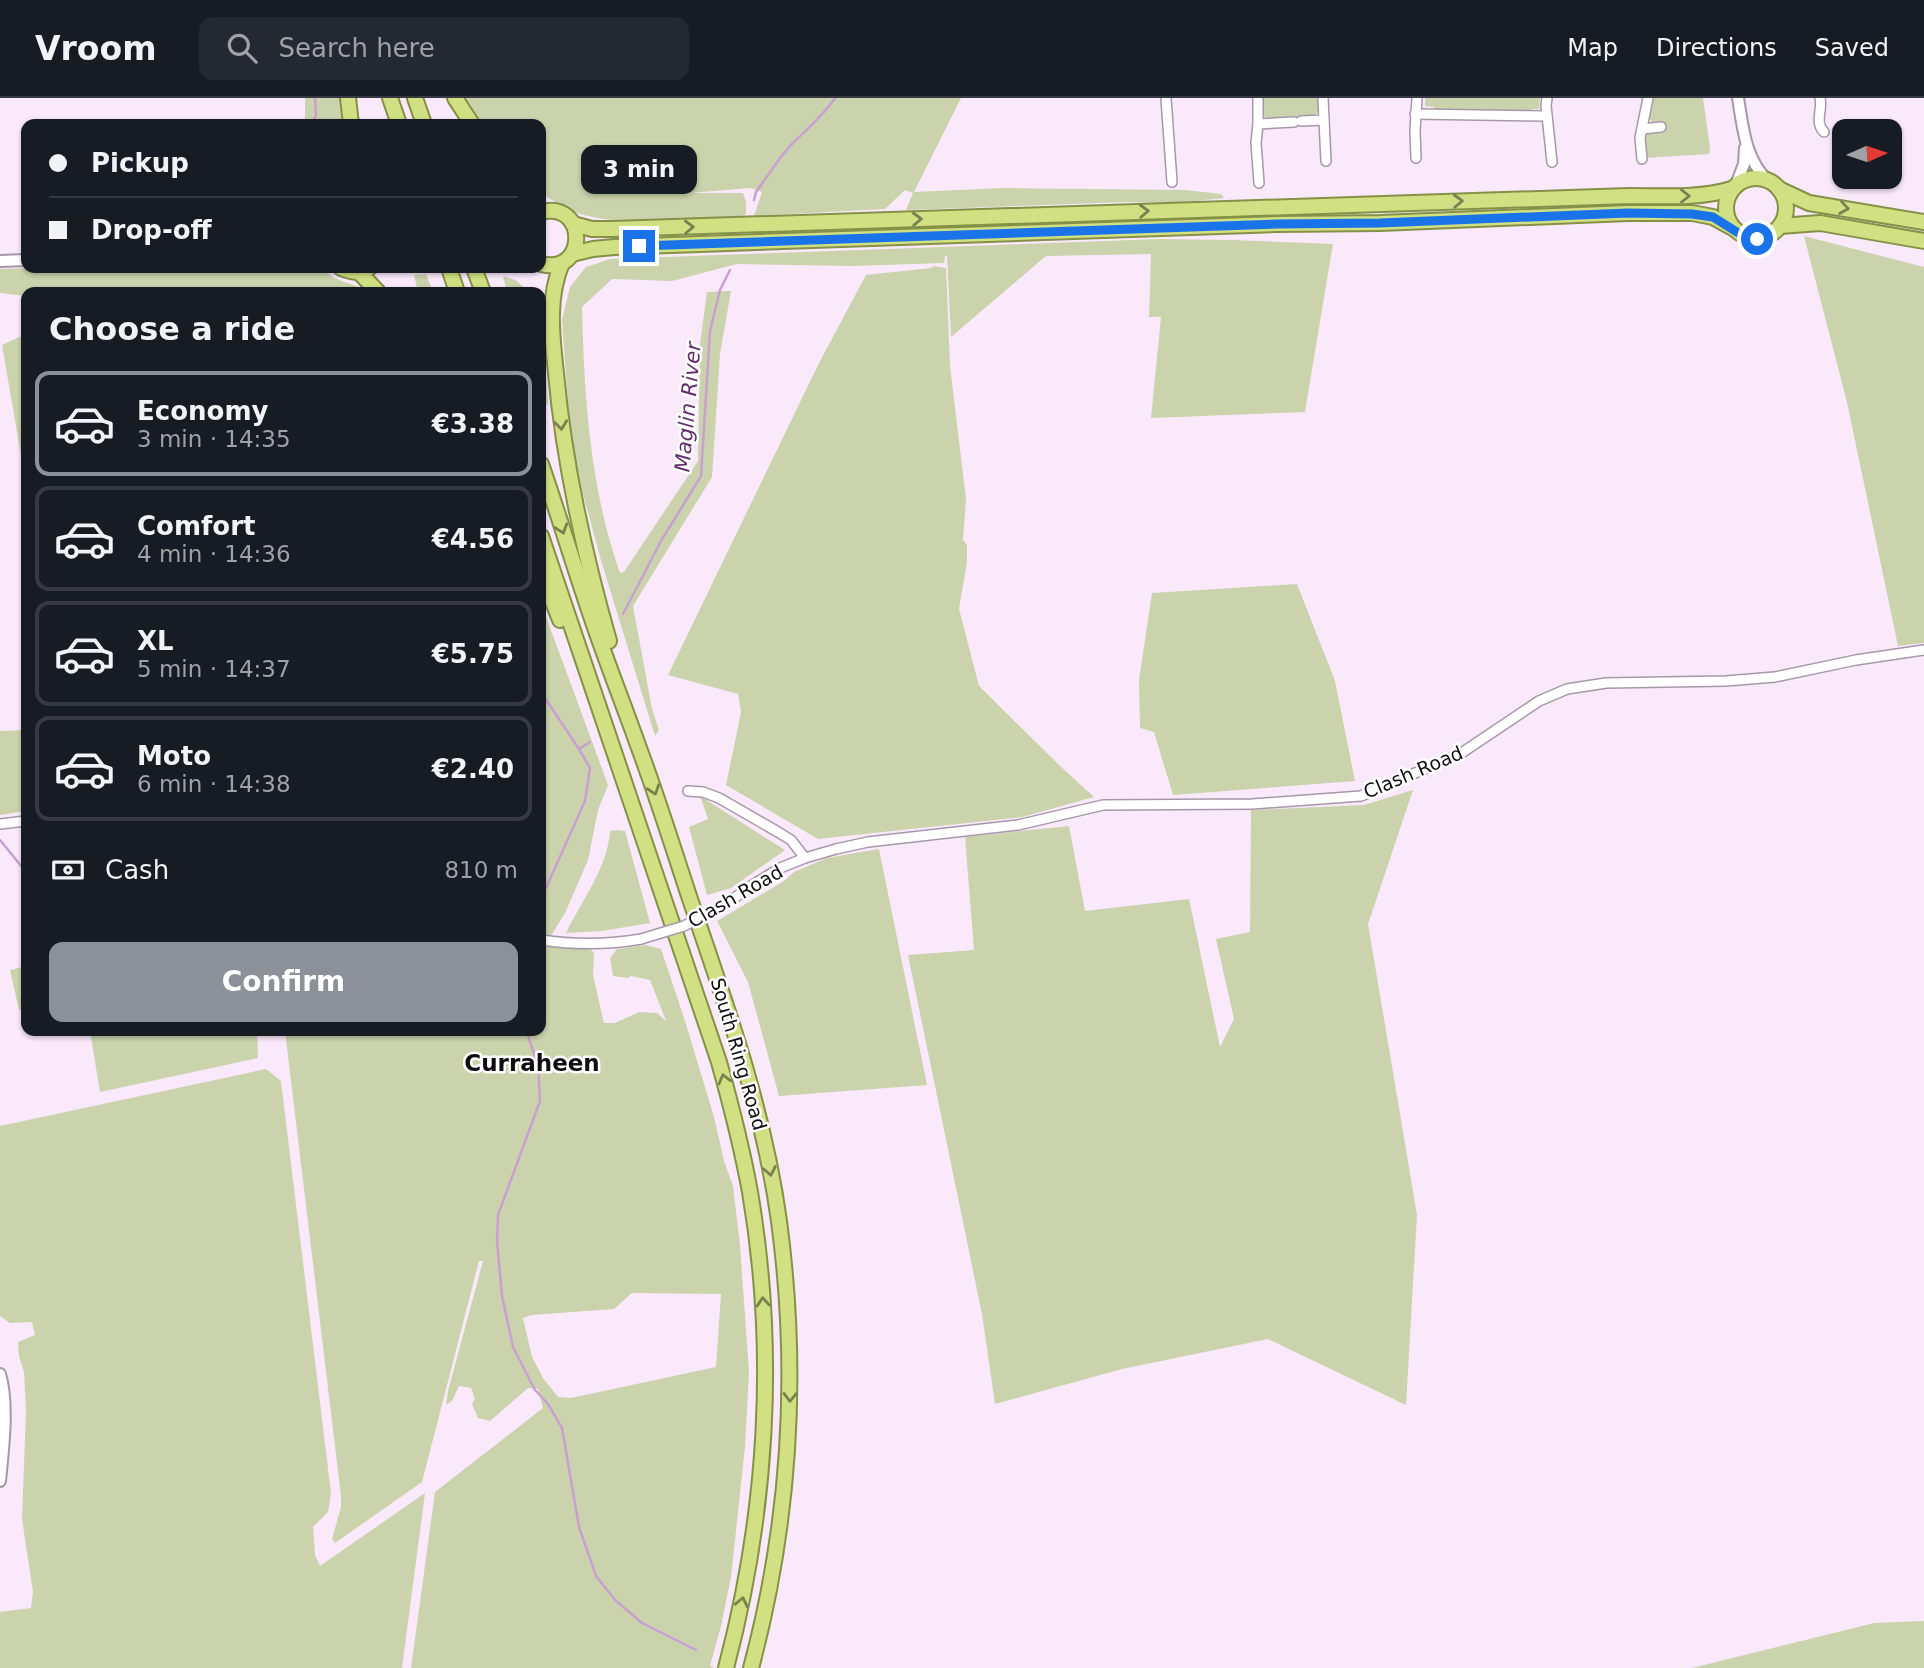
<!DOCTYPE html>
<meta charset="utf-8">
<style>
body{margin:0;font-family:"DejaVu Sans",sans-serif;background:#242831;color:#f1f3f6;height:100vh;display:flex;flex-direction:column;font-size:26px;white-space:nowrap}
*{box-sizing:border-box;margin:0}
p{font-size:23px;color:#9ea1a6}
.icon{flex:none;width:38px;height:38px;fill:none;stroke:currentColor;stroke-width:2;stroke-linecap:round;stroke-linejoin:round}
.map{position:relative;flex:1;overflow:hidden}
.drawer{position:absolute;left:21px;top:189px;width:525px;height:749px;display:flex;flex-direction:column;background:#171b24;border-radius:14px;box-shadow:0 2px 5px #0004}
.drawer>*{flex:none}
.banner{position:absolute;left:21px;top:21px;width:525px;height:154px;border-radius:14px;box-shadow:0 2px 5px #0004;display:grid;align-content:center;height:154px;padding:0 28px;background:#171b24}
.needle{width:46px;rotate:87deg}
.buttons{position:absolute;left:1832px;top:21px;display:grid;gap:14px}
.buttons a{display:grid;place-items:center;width:70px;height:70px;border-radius:14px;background:#171b24;box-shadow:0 2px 5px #0004;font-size:35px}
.end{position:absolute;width:32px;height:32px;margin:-16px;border:9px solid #1a73e8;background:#fff;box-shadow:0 0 0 4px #fff}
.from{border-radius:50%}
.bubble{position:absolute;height:49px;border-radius:14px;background:#171b24;box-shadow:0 2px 5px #0004;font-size:23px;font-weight:600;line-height:49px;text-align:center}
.banner b{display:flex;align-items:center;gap:24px;height:66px;font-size:26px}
.banner b+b{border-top:2px solid #363941}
.banner i{width:18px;height:18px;background:#f1f3f6}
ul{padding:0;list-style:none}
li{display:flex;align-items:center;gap:21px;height:105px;margin:0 14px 10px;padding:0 14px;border:4px solid #363941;border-radius:14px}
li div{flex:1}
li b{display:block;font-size:26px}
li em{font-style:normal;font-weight:600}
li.on{border-color:#8c9099}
li>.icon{width:63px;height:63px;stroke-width:1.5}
h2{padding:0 28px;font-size:32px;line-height:84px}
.pay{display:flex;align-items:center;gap:18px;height:77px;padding:0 28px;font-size:26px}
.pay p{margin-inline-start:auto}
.action{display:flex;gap:14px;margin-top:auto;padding:14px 28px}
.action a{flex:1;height:80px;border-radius:14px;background:#8c9099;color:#fff;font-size:28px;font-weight:600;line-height:80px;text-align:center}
header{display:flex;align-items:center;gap:42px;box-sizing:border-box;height:98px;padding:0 35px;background:#171b24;border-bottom:2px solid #363941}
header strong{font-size:33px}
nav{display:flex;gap:38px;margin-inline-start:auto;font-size:24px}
.search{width:490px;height:63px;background:#242831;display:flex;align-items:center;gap:18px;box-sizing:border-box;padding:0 24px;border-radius:14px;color:#9ea1a6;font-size:26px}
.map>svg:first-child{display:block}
.green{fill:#cad3ac;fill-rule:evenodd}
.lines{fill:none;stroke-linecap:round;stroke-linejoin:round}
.stream{stroke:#c9a0d2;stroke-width:2.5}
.minor-casing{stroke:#a698a9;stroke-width:12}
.tertiary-casing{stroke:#a698a9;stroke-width:14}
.trunk-casing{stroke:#859147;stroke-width:18}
.minor{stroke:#fff;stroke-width:9}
.tertiary{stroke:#fff;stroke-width:10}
.trunk{stroke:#d0e082;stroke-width:14}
.minor-bridge-casing{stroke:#a698a9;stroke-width:12;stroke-linecap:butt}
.minor-bridge{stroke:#fff;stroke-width:9}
.oneway{stroke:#7a8150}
.route{stroke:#1a73e8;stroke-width:9}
.labels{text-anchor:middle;stroke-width:5;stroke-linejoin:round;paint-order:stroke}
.street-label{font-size:19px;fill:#110c12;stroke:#fff}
.water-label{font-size:21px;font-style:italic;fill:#622f6c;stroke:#fff}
.quarter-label{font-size:23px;font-weight:bold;fill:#110c12;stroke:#fff}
</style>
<header>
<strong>Vroom</strong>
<div class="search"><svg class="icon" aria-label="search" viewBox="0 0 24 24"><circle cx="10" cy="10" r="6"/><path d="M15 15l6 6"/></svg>Search here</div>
<nav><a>Map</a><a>Directions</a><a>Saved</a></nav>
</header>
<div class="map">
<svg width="1924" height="1570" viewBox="0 0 1924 1570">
<rect width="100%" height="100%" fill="#f9e9fb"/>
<!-- green -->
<g class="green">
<path d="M 305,0 L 340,0 L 342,26 L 305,26 Z"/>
<path d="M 465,0 L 961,0 L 914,94 L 1003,90 L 1185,92 L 1221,96 L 1224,100 L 1177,105 L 1126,104 L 906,112 L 913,95 L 905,92 L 885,111 L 754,118 L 762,94 L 750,90 L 691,95 L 743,95 L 746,104 L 746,116 L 742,118 C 691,121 623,131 574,114 C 562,110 551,101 541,95 L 541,26 L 483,26 Z"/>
<path d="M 1263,0 L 1319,0 L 1319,13 L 1314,18 L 1268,21 C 1259,17 1262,8 1263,0 Z"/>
<path d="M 1425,0 L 1540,0 L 1539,11 L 1531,11 L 1530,15 L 1434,12 L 1434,9 L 1425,8 Z"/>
<path d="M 1652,0 L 1703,0 L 1710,50 L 1709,56 L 1645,60 L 1645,39 L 1661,25 L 1653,25 L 1649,20 Z"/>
<path d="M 1804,138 L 1924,169 L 1924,545 L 1898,548 L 1847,304 Z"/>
<path d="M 1159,141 L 1233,142 L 1333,146 L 1305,314 L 1151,320 L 1161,219 L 1149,219 L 1151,156 L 1046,158 L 951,239 L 947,157 L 945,158 L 944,165 L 853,168 L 737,166 L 672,183 L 612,181 L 582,209 C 584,298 590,391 620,475 L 624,474 L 698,363 L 700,246 L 707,194 L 731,193 L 720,256 L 712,379 L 633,508 L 652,611 L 659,632 L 655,638 L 600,459 L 582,392 L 570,333 L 562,222 L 570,189 L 586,169 L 610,161 Z"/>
<path d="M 933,168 L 946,170 L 950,268 L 966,401 L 963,442 L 967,447 L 967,464 L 959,511 L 979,588 L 1060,668 L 1094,699 L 1022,719 L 818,741 L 726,687 L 741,614 L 738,596 L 668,577 L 819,265 L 866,177 L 931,170 Z"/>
<path d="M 40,170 L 321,170 L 334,180 L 361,190 L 365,194 L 26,194 L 26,198 L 0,195 L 0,171 Z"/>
<path d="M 426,176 L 433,194 L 418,194 L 414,177 Z"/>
<path d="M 503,178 L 515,182 L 530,194 L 507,194 Z"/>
<path d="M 541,203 L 548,306 L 541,308 Z"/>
<path d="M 26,236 L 26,376 L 21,357 L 2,247 Z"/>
<path d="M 1297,486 L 1335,583 L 1355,683 L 1173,697 L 1154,634 L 1140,630 L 1139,582 L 1152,495 Z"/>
<path d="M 541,505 L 608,687 L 598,712 L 588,762 L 565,815 L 551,838 L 541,836 Z"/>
<path d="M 26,632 L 26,713 L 0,717 L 0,633 Z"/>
<path d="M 1413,692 L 1368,826 L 1417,1117 L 1406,1307 L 1268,1241 L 1122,1271 L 995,1306 L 982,1216 L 908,857 L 974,852 L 965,739 L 1069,728 L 1085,813 L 1189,801 L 1220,949 L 1234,921 L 1216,841 L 1250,834 L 1251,712 L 1364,707 Z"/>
<path d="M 700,698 L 785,752 L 731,790 L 707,797 L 689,729 L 708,721 Z"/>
<path d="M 618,732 L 625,733 L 650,825 L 602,833 L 566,835 C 582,802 608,769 610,733 Z"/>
<path d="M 879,751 L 927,987 L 779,998 L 748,884 L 717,823 L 784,783 L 794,774 L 827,760 Z"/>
<path d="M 541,846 L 590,851 L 594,855 L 593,877 L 604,925 L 615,925 L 639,914 L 657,915 L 666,923 L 650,882 L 631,878 L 628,880 L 613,878 L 610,860 L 617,851 L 645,847 L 661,851 L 685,923 L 714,1019 L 724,1063 L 733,1088 L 740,1147 L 749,1274 L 745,1349 L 731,1479 L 721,1528 L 710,1568 L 715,1570 L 411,1570 L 435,1394 L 543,1310 L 538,1291 L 528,1290 L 490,1323 L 478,1320 L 472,1306 L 475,1301 L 471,1290 L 459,1288 L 452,1303 L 446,1307 L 448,1293 L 483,1163 L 479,1163 L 422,1384 L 335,1445 L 332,1441 L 341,1409 L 341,1398 L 285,933 L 541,933 ZM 632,1195 L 721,1196 L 716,1269 L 571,1300 L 558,1299 L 543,1280 L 532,1259 L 523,1220 L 532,1217 L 614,1211 Z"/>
<path d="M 26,868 L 26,911 L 19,912 L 10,872 Z"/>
<path d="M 90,933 L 257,933 L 258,960 L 100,994 Z"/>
<path d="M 266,971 L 281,983 L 331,1395 L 328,1414 L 313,1429 L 315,1457 L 320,1468 L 425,1395 L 402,1570 L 0,1570 L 0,1514 L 31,1510 L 33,1494 L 22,1421 L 26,1313 L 24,1274 L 19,1258 L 18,1244 L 35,1237 L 32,1224 L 10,1225 L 0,1218 L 0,1028 Z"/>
<path d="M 1924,1523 L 1924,1570 L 1692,1570 L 1874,1525 Z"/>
</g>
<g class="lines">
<!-- stream -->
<g class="stream">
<path d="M 312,26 L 316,17 L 315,0"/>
<path d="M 754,102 L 756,94 C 768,78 779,59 793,45 C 808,30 823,18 835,0"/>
<path d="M 623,516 L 661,443 L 701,378 L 710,233 L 720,192 L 730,172"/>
<path d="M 541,594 L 579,651"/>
<path d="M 0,742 L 26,774"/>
<path d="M 541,801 L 585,703 L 590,670 L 579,651 L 590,644"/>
<path d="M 522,933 L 528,938 L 538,967 L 540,1003 L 498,1117 L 497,1143 L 502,1198 L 513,1249 L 535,1292 L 548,1306 L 562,1330 L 579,1429 L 596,1478 L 615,1502 L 642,1525 L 696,1552"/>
</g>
<defs>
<g id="minor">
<path d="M 1166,0 L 1172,84"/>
<path d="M 1258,0 L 1258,26 L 1294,24"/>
<path d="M 1547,0 L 1546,8 L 1552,64"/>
<path d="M 1820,0 C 1823,12 1814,24 1824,34"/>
<path d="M 1415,16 L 1547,18"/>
<path d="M 1324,22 L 1326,63"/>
<path d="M 1301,23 L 1324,22 L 1323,0"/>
<path d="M 1258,26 L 1256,45 L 1259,85"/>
<path d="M 1642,31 L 1661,29"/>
<path d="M 1416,60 L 1415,33 L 1417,0"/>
<path d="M 1642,61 L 1640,40 L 1648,0"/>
<path d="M 688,693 L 703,694 L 719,700 L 778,734 L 791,742 L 805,760"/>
<path d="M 0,726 L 26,723"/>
<path d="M 726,806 L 751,788 L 780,770 L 805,760 L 836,751 L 868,744 L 1018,727 L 1103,707 L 1252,706 L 1361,698 L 1460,656 L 1539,603 L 1567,591 L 1606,585 L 1726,583 L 1775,579 L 1856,562 L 1924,552"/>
<path d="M 541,842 C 575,847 607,847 641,841"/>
</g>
<g id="tertiary">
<path d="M 1738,0 C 1743,30 1745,61 1768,83"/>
<path d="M 1736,87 L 1744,66 L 1745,50"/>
<path d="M 0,163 L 26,162"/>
<path d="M 0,1276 C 9,1305 3,1353 0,1383"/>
</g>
<g id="trunk">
<path d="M 348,0 L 351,26"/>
<path d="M 390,0 L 399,26"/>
<path d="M 415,0 L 424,26"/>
<path d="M 455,0 L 472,26"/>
<circle cx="1756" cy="110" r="30"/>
<path d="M 1779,91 L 1809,105 L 1924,124"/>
<path d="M 541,114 C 588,102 588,178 541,166"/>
<path d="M 573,126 L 592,131 L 612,131 L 1629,98 C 1665,98 1697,101 1732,91"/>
<path d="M 1780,128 L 1820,125 L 1924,143"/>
<path d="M 572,156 L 593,151 L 614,149 L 1276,126 L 1380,125 L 1628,115 L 1692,115 L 1713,119 L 1733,130"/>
<path d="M 562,165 C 547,200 552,238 556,275 C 564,367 584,455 609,543"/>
<path d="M 341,170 C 351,174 360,176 369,170"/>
<path d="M 449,170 L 457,194"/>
<path d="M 474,170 L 483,194"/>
<path d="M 359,174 L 378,194"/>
<path d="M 541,366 C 558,415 573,465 590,515 C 605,560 623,605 639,650 C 658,701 674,753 691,804 C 727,909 764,1013 779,1123 C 799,1273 790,1424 751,1570"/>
<path d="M 541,438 L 719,964 C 731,1007 742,1050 750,1094 C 777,1253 767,1415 726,1570"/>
<path d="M 541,473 L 560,522"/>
</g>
</defs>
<!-- minor casing -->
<use href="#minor" class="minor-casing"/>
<!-- tertiary casing -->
<use href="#tertiary" class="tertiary-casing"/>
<!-- trunk casing -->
<use href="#trunk" class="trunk-casing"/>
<!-- minor -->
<use href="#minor" class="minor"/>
<!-- tertiary -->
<use href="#tertiary" class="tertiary"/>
<!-- trunk -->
<use href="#trunk" class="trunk"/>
<defs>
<path id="minor-bridge" d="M 641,841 L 684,828 L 726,806"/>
</defs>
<!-- minor-bridge casing -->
<use href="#minor-bridge" class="minor-bridge-casing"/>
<!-- minor-bridge -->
<use href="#minor-bridge" class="minor-bridge"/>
</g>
<!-- one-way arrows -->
<defs><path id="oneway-chevron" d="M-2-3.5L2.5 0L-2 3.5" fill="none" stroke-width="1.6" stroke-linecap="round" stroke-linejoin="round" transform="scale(1.75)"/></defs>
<g class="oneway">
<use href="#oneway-chevron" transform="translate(1685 98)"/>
<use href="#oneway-chevron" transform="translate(1458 103) rotate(-2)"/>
<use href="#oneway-chevron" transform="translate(1844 110) rotate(9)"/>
<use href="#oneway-chevron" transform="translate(1144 113) rotate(-2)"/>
<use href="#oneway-chevron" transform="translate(917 121) rotate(-2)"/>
<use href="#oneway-chevron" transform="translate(689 129) rotate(-2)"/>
<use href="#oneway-chevron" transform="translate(561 327) rotate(83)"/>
<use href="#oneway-chevron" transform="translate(562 431) rotate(72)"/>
<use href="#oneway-chevron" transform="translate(654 692) rotate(71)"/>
<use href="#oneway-chevron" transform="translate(724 981) rotate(-105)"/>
<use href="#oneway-chevron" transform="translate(770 1073) rotate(79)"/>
<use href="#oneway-chevron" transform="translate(763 1204) rotate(-94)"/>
<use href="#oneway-chevron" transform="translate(790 1299) rotate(91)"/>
<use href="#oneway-chevron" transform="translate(742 1504) rotate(-78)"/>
</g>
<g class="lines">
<!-- route -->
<path class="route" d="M 639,148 L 1276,126 L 1380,125 L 1628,115 L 1692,116 L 1713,119 L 1740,136 L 1757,141"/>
</g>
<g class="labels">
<!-- street labels -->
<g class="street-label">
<text transform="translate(1413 674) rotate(-23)" y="7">Clash Road</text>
<text transform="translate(735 798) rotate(-30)" y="7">Clash Road</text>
<text transform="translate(739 956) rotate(74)" y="7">South Ring Road</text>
</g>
<!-- water labels -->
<g class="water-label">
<text transform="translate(688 309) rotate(-85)" y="7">Maglin River</text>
</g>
<!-- quarter labels -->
<g class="quarter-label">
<text x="532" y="973">Curraheen</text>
</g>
</g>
</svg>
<div class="buttons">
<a><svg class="needle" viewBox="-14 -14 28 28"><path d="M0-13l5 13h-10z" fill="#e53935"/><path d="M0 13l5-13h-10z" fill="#9ea1a6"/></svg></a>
</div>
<i class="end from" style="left:1757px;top:141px"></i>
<i class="end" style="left:639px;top:148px"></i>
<div class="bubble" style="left:581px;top:47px;width:116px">3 min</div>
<div class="banner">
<b><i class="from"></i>Pickup</b>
<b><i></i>Drop-off</b>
</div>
<section class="drawer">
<h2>Choose a ride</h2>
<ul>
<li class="on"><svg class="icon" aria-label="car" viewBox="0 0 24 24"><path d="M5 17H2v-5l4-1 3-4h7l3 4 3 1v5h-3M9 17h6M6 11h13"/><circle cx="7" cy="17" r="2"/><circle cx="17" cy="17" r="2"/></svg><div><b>Economy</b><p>3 min · 14:35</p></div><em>€3.38</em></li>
<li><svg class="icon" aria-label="car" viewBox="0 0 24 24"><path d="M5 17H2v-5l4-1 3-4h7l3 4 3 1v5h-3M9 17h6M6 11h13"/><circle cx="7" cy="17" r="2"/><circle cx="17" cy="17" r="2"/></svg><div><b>Comfort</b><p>4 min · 14:36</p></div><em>€4.56</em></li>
<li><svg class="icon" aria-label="car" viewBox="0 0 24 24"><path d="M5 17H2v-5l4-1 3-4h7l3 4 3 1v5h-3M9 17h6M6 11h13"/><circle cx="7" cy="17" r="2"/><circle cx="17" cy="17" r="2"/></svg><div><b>XL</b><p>5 min · 14:37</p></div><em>€5.75</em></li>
<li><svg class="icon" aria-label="car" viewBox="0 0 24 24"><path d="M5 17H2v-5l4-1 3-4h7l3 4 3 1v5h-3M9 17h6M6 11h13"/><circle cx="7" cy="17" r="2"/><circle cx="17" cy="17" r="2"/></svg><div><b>Moto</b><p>6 min · 14:38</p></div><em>€2.40</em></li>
</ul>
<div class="pay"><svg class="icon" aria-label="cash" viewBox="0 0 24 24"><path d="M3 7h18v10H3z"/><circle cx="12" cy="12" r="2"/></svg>Cash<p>810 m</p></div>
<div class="action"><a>Confirm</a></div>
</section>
</div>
